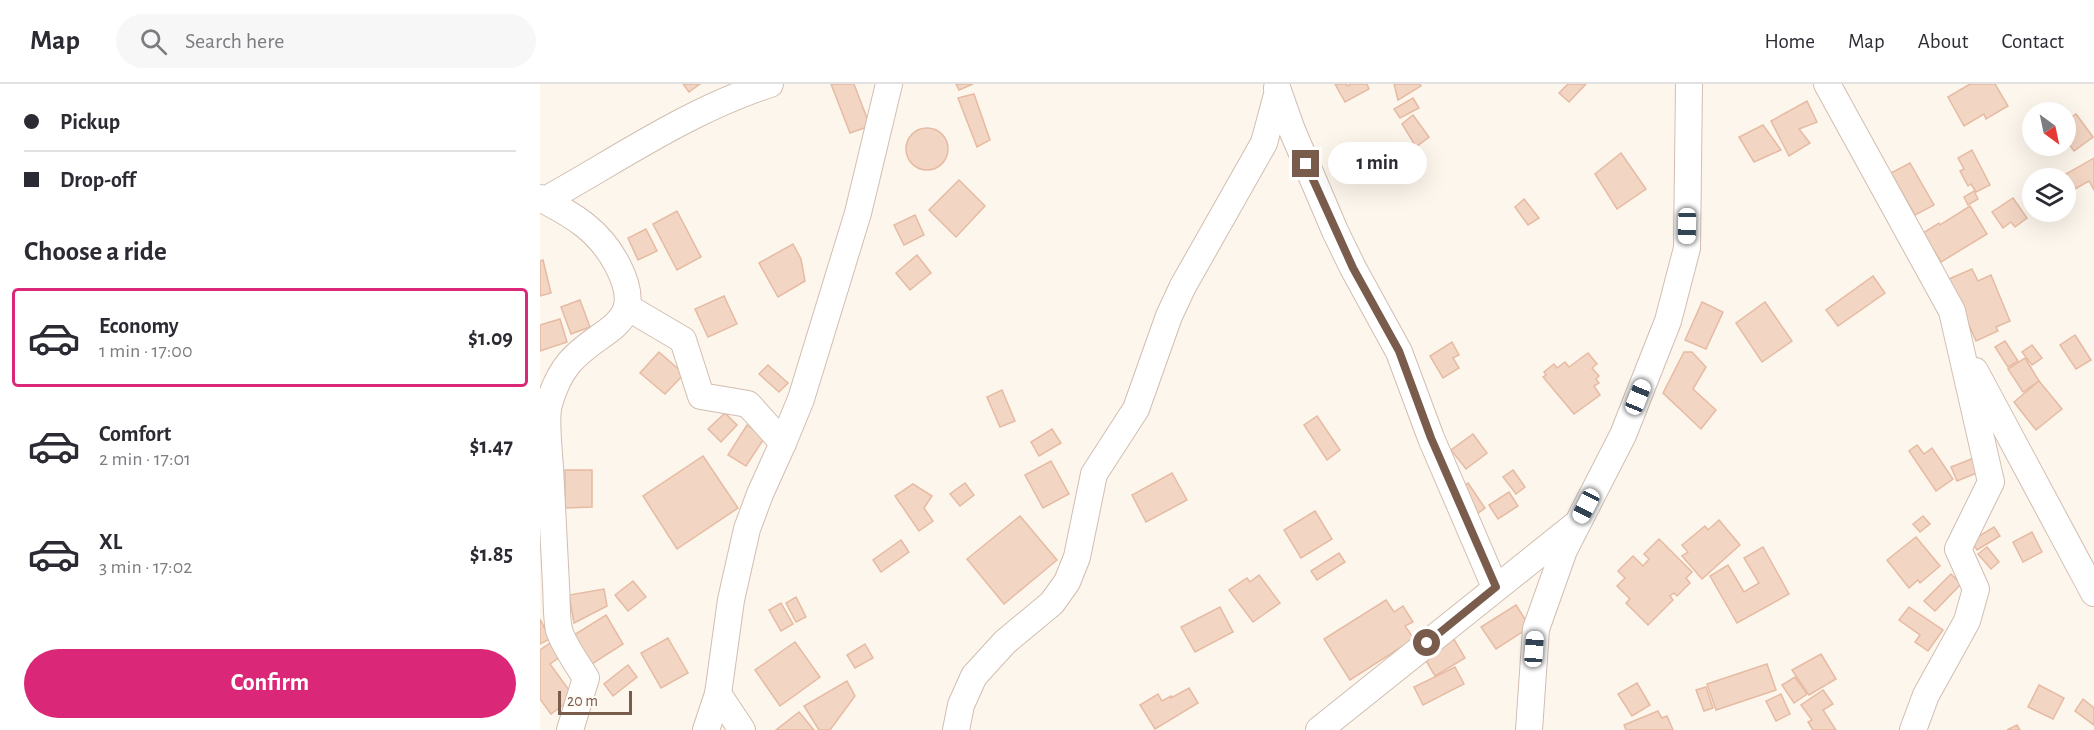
<!DOCTYPE html>
<meta charset="utf-8">
<style>
body{margin:0;font-family:"Alegreya Sans",sans-serif;background:#f7f7f7;color:#2b2b33;height:100vh;display:flex;flex-direction:column;font-size:22px;white-space:nowrap}
*{box-sizing:border-box;margin:0}
p{font-size:20px;color:#7c7c81}
.icon{flex:none;width:33px;height:33px;fill:none;stroke:currentColor;stroke-width:2;stroke-linecap:round;stroke-linejoin:round}
.map{position:relative;flex:1;overflow:hidden}
.sheet{display:flex;flex-direction:column;background:#fff;width:540px}
.sheet>*{flex:none}
.top-card{display:grid;align-content:center;height:132px;padding:0 24px;background:#fff}
.needle{width:39px;rotate:147deg}
.tools{position:absolute;left:1482px;top:18px;display:grid;gap:12px}
.tools a{display:grid;place-items:center;width:54px;height:54px;border-radius:50%;background:#fff;box-shadow:0 6px 24px #0002;font-size:30px}
.scale{position:absolute;left:18px;bottom:15px;width:74px;box-sizing:border-box;padding-left:6px;border:3px solid #7a5c4d;border-top:0;font-size:16px;line-height:21px;white-space:nowrap;color:#7a5c4d;-webkit-text-stroke:4px #fffaf3;paint-order:stroke}
.end{position:absolute;width:27px;height:27px;margin:-14px;border:8px solid #7a5c4d;background:#fff;box-shadow:0 0 0 3px #fff}
.from{border-radius:50%}
.bubble{position:absolute;height:42px;border-radius:21px;background:#fff;box-shadow:0 6px 24px #0002;font-size:20px;font-weight:700;line-height:42px;text-align:center}
.car{position:absolute;width:18px;height:36px;margin:-18px -9px;border-radius:8px;box-shadow:0 0 4px 2px #0007;background:linear-gradient(#fff 24%,#345 0 40%,#fff 0 76%,#345 0 86%,#fff 0)}
.top-card b{display:flex;align-items:center;gap:21px;height:57px;font-size:22px}
.top-card b+b{border-top:2px solid #e1e1e2}
.top-card i{width:15px;height:15px;background:#2b2b33}
ul{padding:0;list-style:none}
li{display:flex;align-items:center;gap:18px;height:99px;margin:0 12px 9px;padding:0 12px;border:3px solid transparent;border-radius:6px}
li div{flex:1}
li b{display:block;font-size:22px}
li em{font-style:normal;font-weight:700}
li.active{border-color:#db2777}
li>.icon{width:54px;height:54px;stroke-width:1.5}
h2{padding:0 24px;font-size:27px;line-height:72px}
.button{display:flex;gap:12px;margin-top:auto;padding:12px 24px}
.button a{flex:1;height:69px;border-radius:36px;background:#db2777;color:#fff;font-size:24px;font-weight:700;line-height:69px;text-align:center}
header{display:flex;align-items:center;gap:36px;box-sizing:border-box;height:84px;padding:0 30px;background:#fff;border-bottom:2px solid #e1e1e2}
header strong{font-size:28px}
nav{display:flex;gap:33px;margin-inline-start:auto;font-size:21px}
.search{width:420px;height:54px;background:#f7f7f7;display:flex;align-items:center;gap:15px;box-sizing:border-box;padding:0 21px;border-radius:33px;color:#7c7c81;font-size:22px}
main{display:flex;flex:1;min-height:0}
.map>svg:first-child{display:block}
.building{fill:#f3d5c3;stroke:#e6bba3;stroke-width:1.5}
.lines{fill:none;stroke-linecap:round;stroke-linejoin:round}
.street-casing{stroke:#d1beb0;stroke-width:28}
.street{stroke:#fff;stroke-width:26}
.route{stroke:#7a5c4d;stroke-width:8}
</style>
<header>
<strong>Map</strong>
<div class="search"><svg class="icon" aria-label="search" viewBox="0 0 24 24"><circle cx="10" cy="10" r="6"/><path d="M15 15l6 6"/></svg>Search here</div>
<nav><a>Home</a><a>Map</a><a>About</a><a>Contact</a></nav>
</header>
<main>
<section class="sheet">
<div class="top-card">
<b><i class="from"></i>Pickup</b>
<b><i></i>Drop-off</b>
</div>
<h2>Choose a ride</h2>
<ul>
<li class="active"><svg class="icon" aria-label="car" viewBox="0 0 24 24"><path d="M5 17H2v-5l4-1 3-4h7l3 4 3 1v5h-3M9 17h6M6 11h13"/><circle cx="7" cy="17" r="2"/><circle cx="17" cy="17" r="2"/></svg><div><b>Economy</b><p>1 min · 17:00</p></div><em>$1.09</em></li>
<li><svg class="icon" aria-label="car" viewBox="0 0 24 24"><path d="M5 17H2v-5l4-1 3-4h7l3 4 3 1v5h-3M9 17h6M6 11h13"/><circle cx="7" cy="17" r="2"/><circle cx="17" cy="17" r="2"/></svg><div><b>Comfort</b><p>2 min · 17:01</p></div><em>$1.47</em></li>
<li><svg class="icon" aria-label="car" viewBox="0 0 24 24"><path d="M5 17H2v-5l4-1 3-4h7l3 4 3 1v5h-3M9 17h6M6 11h13"/><circle cx="7" cy="17" r="2"/><circle cx="17" cy="17" r="2"/></svg><div><b>XL</b><p>3 min · 17:02</p></div><em>$1.85</em></li>
</ul>
<div class="button"><a>Confirm</a></div>
</section>
<div class="map">
<svg width="1554" height="646" viewBox="0 0 1554 646">
<rect width="100%" height="100%" fill="#fdf6ec"/>
<!-- building -->
<g class="building">
<path d="M 143,0 L 160,0 L 149,8 Z"/>
<path d="M 291,0 L 314,0 L 330,42 L 310,49 Z"/>
<path d="M 416,0 L 433,0 L 419,6 Z"/>
<path d="M 795,0 L 806,0 L 807,2 L 811,0 L 827,0 L 829,5 L 805,18 Z"/>
<path d="M 854,0 L 880,0 L 881,2 L 858,16 Z"/>
<path d="M 1028,0 L 1046,0 L 1029,18 L 1019,9 Z"/>
<path d="M 1430,0 L 1455,0 L 1468,22 L 1446,35 L 1444,30 L 1424,42 L 1408,13 Z"/>
<path d="M 434,10 L 450,56 L 437,63 L 418,14 Z"/>
<path d="M 873,14 L 879,24 L 860,34 L 854,25 Z"/>
<path d="M 1267,17 L 1277,38 L 1259,45 L 1270,59 L 1249,72 L 1231,37 Z"/>
<path d="M 1536,30 L 1553,53 L 1534,67 L 1526,56 L 1526,37 Z"/>
<path d="M 873,31 L 889,53 L 876,63 L 862,40 Z"/>
<path d="M 1223,41 L 1241,66 L 1214,78 L 1199,53 Z"/>
<circle cx="387" cy="65" r="21"/>
<path d="M 1432,66 L 1450,101 L 1436,108 L 1431,100 L 1428,102 L 1420,87 L 1424,85 L 1418,74 Z"/>
<path d="M 814,68 L 825,87 L 835,75 L 842,87 L 831,97 L 828,92 L 814,99 L 802,79 Z"/>
<path d="M 1081,69 L 1106,105 L 1077,125 L 1055,90 Z"/>
<path d="M 1554,74 L 1554,106 L 1549,97 L 1526,110 L 1526,94 L 1519,94 Z"/>
<path d="M 1370,79 L 1394,121 L 1375,131 L 1351,89 Z"/>
<path d="M 419,96 L 445,122 L 416,153 L 389,126 Z"/>
<path d="M 1434,107 L 1438,115 L 1428,121 L 1424,113 Z"/>
<path d="M 1473,114 L 1487,134 L 1475,143 L 1471,138 L 1463,144 L 1452,128 Z"/>
<path d="M 984,115 L 999,134 L 988,141 L 975,123 Z"/>
<path d="M 1430,122 L 1447,150 L 1401,178 L 1383,149 L 1399,139 L 1400,141 Z"/>
<path d="M 137,127 L 161,173 L 137,186 L 113,140 Z"/>
<path d="M 375,131 L 384,151 L 364,161 L 354,141 Z"/>
<path d="M 106,145 L 117,167 L 98,176 L 88,154 Z"/>
<path d="M 253,160 L 261,175 L 265,197 L 238,213 L 219,179 Z"/>
<path d="M 377,171 L 391,189 L 370,206 L 356,189 Z"/>
<path d="M 3,176 L 11,209 L 0,212 L 0,177 Z"/>
<path d="M 1432,185 L 1438,197 L 1451,191 L 1470,237 L 1456,243 L 1458,247 L 1436,257 L 1409,195 Z"/>
<path d="M 1333,192 L 1345,209 L 1298,242 L 1286,226 Z"/>
<path d="M 184,212 L 197,240 L 168,253 L 155,225 Z"/>
<path d="M 40,216 L 50,243 L 31,250 L 21,223 Z"/>
<path d="M 1162,218 L 1183,228 L 1166,265 L 1145,256 Z"/>
<path d="M 1225,218 L 1252,257 L 1222,278 L 1196,239 Z"/>
<path d="M 20,235 L 27,258 L 0,267 L 0,241 Z"/>
<path d="M 1535,251 L 1551,276 L 1536,285 L 1520,261 Z"/>
<path d="M 1465,257 L 1478,277 L 1468,283 L 1455,263 Z"/>
<path d="M 912,258 L 919,271 L 913,274 L 919,284 L 903,294 L 890,272 Z"/>
<path d="M 1492,261 L 1502,274 L 1492,281 L 1482,268 Z"/>
<path d="M 119,268 L 144,290 L 125,310 L 100,289 Z"/>
<path d="M 1144,268 L 1152,268 L 1166,283 L 1153,305 L 1176,326 L 1161,345 L 1123,309 Z"/>
<path d="M 1048,269 L 1057,280 L 1052,284 L 1059,292 L 1056,295 L 1059,299 L 1054,302 L 1060,311 L 1034,330 L 1003,293 L 1006,291 L 1004,288 L 1014,280 L 1017,284 L 1025,278 L 1029,283 Z"/>
<path d="M 1485,274 L 1499,297 L 1483,308 L 1468,285 Z"/>
<path d="M 228,281 L 248,299 L 239,308 L 219,290 Z"/>
<path d="M 1499,297 L 1522,325 L 1496,346 L 1474,318 Z"/>
<path d="M 462,306 L 475,337 L 460,343 L 447,313 Z"/>
<path d="M 185,329 L 197,341 L 181,358 L 168,345 Z"/>
<path d="M 777,332 L 800,366 L 787,376 L 764,341 Z"/>
<path d="M 207,341 L 225,353 L 206,382 L 188,371 Z"/>
<path d="M 512,345 L 521,359 L 499,372 L 491,358 Z"/>
<path d="M 933,350 L 947,369 L 926,385 L 911,366 Z"/>
<path d="M 1377,361 L 1384,370 L 1392,364 L 1413,395 L 1396,407 L 1369,367 Z"/>
<path d="M 163,372 L 198,424 L 137,465 L 103,412 Z"/>
<path d="M 1434,374 L 1439,388 L 1417,397 L 1411,383 Z"/>
<path d="M 511,377 L 529,410 L 503,424 L 485,391 Z"/>
<path d="M 25,386 L 52,386 L 52,423 L 25,424 Z"/>
<path d="M 973,386 L 985,403 L 976,410 L 963,393 Z"/>
<path d="M 632,389 L 647,416 L 606,438 L 592,411 Z"/>
<path d="M 425,399 L 434,411 L 420,422 L 410,410 Z"/>
<path d="M 928,399 L 945,424 L 937,430 L 920,405 Z"/>
<path d="M 373,400 L 392,412 L 384,424 L 393,437 L 379,447 L 355,412 Z"/>
<path d="M 969,408 L 978,422 L 958,435 L 949,421 Z"/>
<path d="M 775,427 L 792,455 L 761,474 L 744,446 Z"/>
<path d="M 480,432 L 517,476 L 464,520 L 427,475 Z"/>
<path d="M 1383,432 L 1390,440 L 1380,448 L 1373,440 Z"/>
<path d="M 1179,436 L 1200,461 L 1162,495 L 1142,472 L 1148,468 L 1142,461 L 1165,442 L 1168,446 Z"/>
<path d="M 1454,443 L 1460,452 L 1437,466 L 1431,457 Z"/>
<path d="M 1492,448 L 1502,468 L 1483,478 L 1473,458 Z"/>
<path d="M 1376,453 L 1400,482 L 1380,499 L 1378,496 L 1369,504 L 1347,476 Z"/>
<path d="M 1119,455 L 1152,488 L 1146,494 L 1150,499 L 1137,512 L 1134,509 L 1130,512 L 1133,516 L 1108,541 L 1086,519 L 1090,515 L 1077,502 L 1085,494 L 1078,487 L 1093,472 L 1103,482 L 1109,475 L 1104,470 Z"/>
<path d="M 361,456 L 369,468 L 341,488 L 333,476 Z"/>
<path d="M 1223,463 L 1249,510 L 1197,539 L 1170,492 L 1188,481 L 1204,508 L 1219,499 L 1204,474 Z"/>
<path d="M 1447,463 L 1459,478 L 1451,485 L 1438,470 Z"/>
<path d="M 799,469 L 805,478 L 777,496 L 771,487 Z"/>
<path d="M 1411,490 L 1421,500 L 1395,527 L 1384,517 Z"/>
<path d="M 719,491 L 740,519 L 713,538 L 689,506 L 707,494 L 710,498 Z"/>
<path d="M 93,497 L 106,513 L 88,527 L 75,511 Z"/>
<path d="M 64,505 L 67,522 L 34,539 L 29,511 Z"/>
<path d="M 256,513 L 266,533 L 256,538 L 246,519 Z"/>
<path d="M 846,516 L 854,528 L 863,522 L 873,538 L 865,542 L 874,555 L 810,596 L 784,555 Z"/>
<path d="M 241,519 L 253,540 L 241,547 L 229,526 Z"/>
<path d="M 976,521 L 990,543 L 956,565 L 941,543 Z"/>
<path d="M 680,523 L 693,548 L 655,568 L 641,543 Z"/>
<path d="M 1369,523 L 1403,546 L 1388,567 L 1375,558 L 1380,551 L 1359,536 Z"/>
<path d="M 66,531 L 83,560 L 52,580 L 34,551 Z"/>
<path d="M 0,535 L 10,555 L 0,560 Z"/>
<path d="M 912,552 L 925,574 L 895,592 L 882,570 Z"/>
<path d="M 128,554 L 148,589 L 121,604 L 101,569 Z"/>
<path d="M 255,558 L 280,593 L 240,622 L 215,586 Z"/>
<path d="M 10,559 L 20,573 L 10,580 L 34,613 L 11,630 L 0,615 L 0,566 Z"/>
<path d="M 325,560 L 333,574 L 315,584 L 307,571 Z"/>
<path d="M 1281,570 L 1296,595 L 1269,611 L 1252,586 Z"/>
<path d="M 1227,580 L 1236,606 L 1176,626 L 1167,600 Z"/>
<path d="M 88,581 L 97,593 L 73,612 L 64,600 Z"/>
<path d="M 915,583 L 924,600 L 883,621 L 874,603 Z"/>
<path d="M 1255,593 L 1267,610 L 1254,619 L 1242,601 Z"/>
<path d="M 307,597 L 315,612 L 290,646 L 279,646 L 264,622 Z"/>
<path d="M 1097,599 L 1110,621 L 1092,632 L 1078,610 Z"/>
<path d="M 1499,601 L 1524,614 L 1513,635 L 1488,623 Z"/>
<path d="M 1166,603 L 1173,624 L 1164,627 L 1156,606 Z"/>
<path d="M 649,604 L 658,619 L 615,645 L 600,621 L 618,610 L 622,617 L 631,612 L 631,614 Z"/>
<path d="M 1283,606 L 1293,620 L 1283,626 L 1296,646 L 1273,646 L 1268,638 L 1272,636 L 1261,621 Z"/>
<path d="M 1241,610 L 1250,630 L 1236,637 L 1226,617 Z"/>
<path d="M 1543,615 L 1554,624 L 1554,641 L 1535,627 Z"/>
<path d="M 1118,627 L 1122,634 L 1127,632 L 1133,646 L 1086,646 L 1084,641 Z"/>
<path d="M 259,628 L 274,646 L 236,646 Z"/>
<path d="M 1477,641 L 1480,646 L 1467,646 Z"/>
</g>
<g class="lines">
<defs>
<g id="street">
<path d="M 1287,0 L 1412,227 L 1451,398 L 1418,465 L 1436,505 L 1427,537 L 1386,611 L 1373,646"/>
<path d="M 737,4 L 752,46 L 795,147 L 813,184 L 859,268 L 891,354 L 955,503"/>
<path d="M 0,114 C 33,131 59,146 77,180 C 110,243 60,242 29,279 C 20,290 13,306 9,320 C 5,334 9,367 10,383 C 12,423 14,462 16,501 C 17,516 16,532 19,546 C 23,560 38,581 46,594 L 30,646"/>
<path d="M 5,116 C 79,75 149,26 230,0"/>
<path d="M 87,223 L 143,256 L 161,312 L 208,320 L 243,359"/>
<path d="M 1435,287 L 1554,509"/>
<path d="M 178,610 L 202,646"/>
<path d="M 166,646 L 178,610 L 191,516 L 207,445 L 220,410 L 243,359 L 261,315 L 318,129 L 349,0"/>
<path d="M 416,646 L 421,621 L 434,592 L 465,558 L 512,519 L 527,498 L 537,473 L 554,390 L 596,325 L 629,232 L 643,202 L 724,59 L 738,7"/>
<path d="M 779,646 L 1034,442"/>
<path d="M 989,646 L 996,545 L 1024,466 L 1083,351 L 1128,237 L 1147,164 L 1149,0"/>
</g>
</defs>
<!-- street casing -->
<use href="#street" class="street-casing"/>
<!-- street -->
<use href="#street" class="street"/>
</g>
<g class="lines">
<!-- route -->
<path class="route" d="M 766,80 L 813,184 L 859,267 L 891,354 L 956,503 L 887,559"/>
</g>
</svg>
<div class="tools">
<a><svg class="needle" viewBox="-14 -14 28 28"><path d="M0-13l5 13h-10z" fill="#e53935"/><path d="M0 13l5-13h-10z" fill="#7c7c81"/></svg></a>
<a><svg class="icon" aria-label="layers" viewBox="0 0 24 24"><path d="M12 4l9 5-9 5-9-5zM3 14l9 5 9-5"/></svg></a>
</div>
<div class="scale">20 m</div>
<i class="end from" style="left:887px;top:559px"></i>
<i class="end" style="left:766px;top:80px"></i>
<div class="bubble" style="left:788px;top:58px;width:99px">1 min</div>
<i class="car" style="left:1147px;top:142px;rotate:181deg"></i>
<i class="car" style="left:1098px;top:313px;rotate:22deg"></i>
<i class="car" style="left:1046px;top:422px;rotate:207deg"></i>
<i class="car" style="left:994px;top:565px;rotate:4deg"></i>
</div>
</main>
